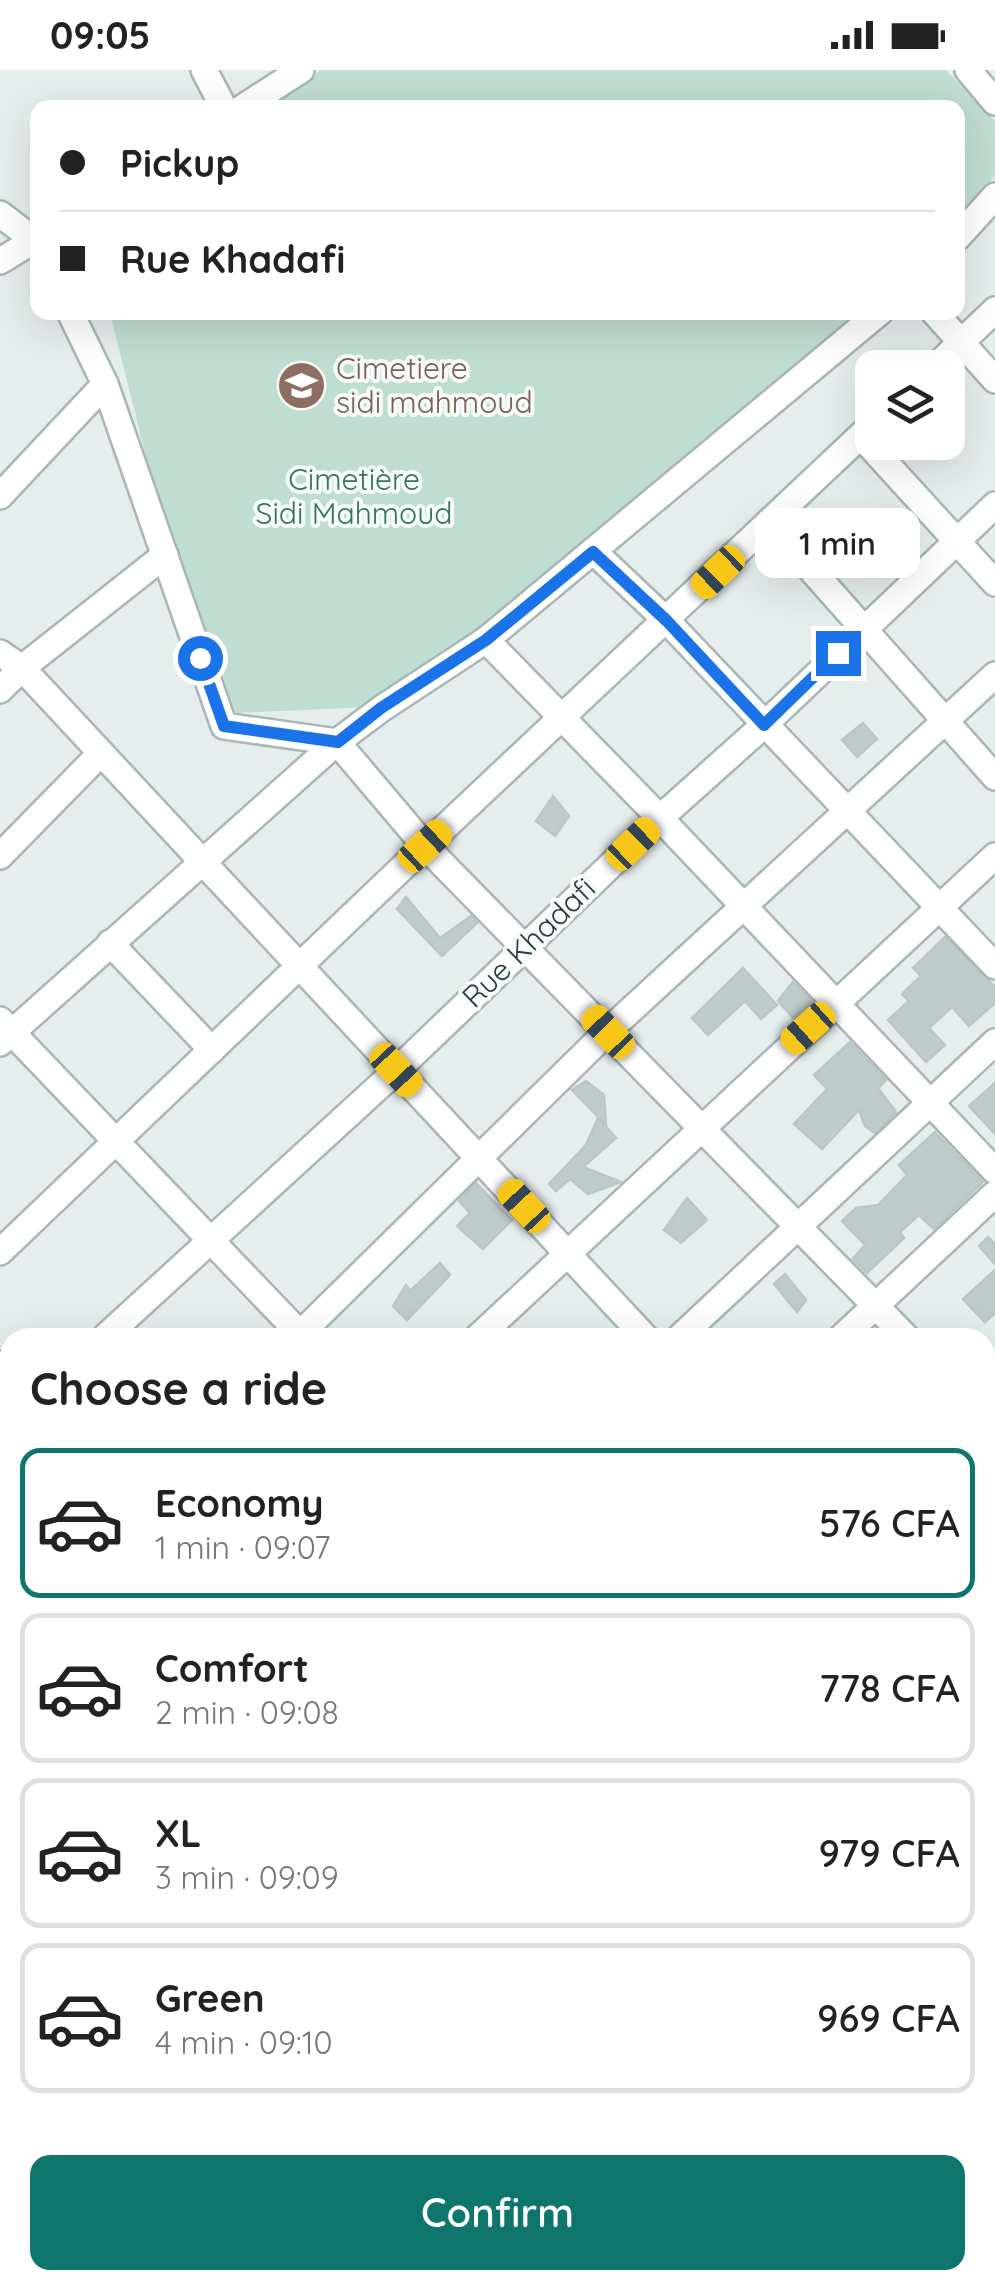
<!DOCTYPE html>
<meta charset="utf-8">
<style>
body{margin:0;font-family:Quicksand,sans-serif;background:#f2f2f2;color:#222;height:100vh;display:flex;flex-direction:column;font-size:38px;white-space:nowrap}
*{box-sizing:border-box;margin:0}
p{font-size:32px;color:#767676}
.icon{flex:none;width:55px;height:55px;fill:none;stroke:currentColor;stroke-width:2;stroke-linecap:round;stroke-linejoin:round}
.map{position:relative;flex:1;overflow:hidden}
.sheet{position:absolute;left:0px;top:1258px;width:995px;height:962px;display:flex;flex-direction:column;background:#fff;border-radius:30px 30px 0 0;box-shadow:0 10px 40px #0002}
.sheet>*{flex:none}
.banner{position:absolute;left:30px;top:30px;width:935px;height:220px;border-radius:20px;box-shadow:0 10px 40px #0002;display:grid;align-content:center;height:220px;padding:0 30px;background:#fff}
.tools{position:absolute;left:855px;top:280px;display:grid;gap:20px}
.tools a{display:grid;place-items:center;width:110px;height:110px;border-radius:20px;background:#fff;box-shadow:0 10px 40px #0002;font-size:50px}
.end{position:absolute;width:45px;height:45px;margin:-22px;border:12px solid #1a73e8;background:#fff;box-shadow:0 0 0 5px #fff}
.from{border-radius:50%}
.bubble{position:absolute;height:70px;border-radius:20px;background:#fff;box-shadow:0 10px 40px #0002;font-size:32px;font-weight:600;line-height:70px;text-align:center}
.car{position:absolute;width:30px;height:60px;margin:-30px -15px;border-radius:12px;box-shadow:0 0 8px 2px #0007;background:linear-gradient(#f5c518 24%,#345 0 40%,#f5c518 0 76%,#345 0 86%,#f5c518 0)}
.banner b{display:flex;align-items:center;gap:35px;height:95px;font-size:38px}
.banner b+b{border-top:2px solid #e0e0e0}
.banner i{width:25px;height:25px;background:#222}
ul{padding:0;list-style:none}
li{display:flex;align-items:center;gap:30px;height:150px;margin:0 20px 15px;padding:0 10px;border:5px solid #e0e0e0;border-radius:20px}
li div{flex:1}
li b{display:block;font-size:38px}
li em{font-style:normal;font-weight:600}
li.selected{border-color:#0f766e}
li>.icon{width:90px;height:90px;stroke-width:1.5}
h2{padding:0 30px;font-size:45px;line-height:120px}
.primary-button{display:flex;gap:20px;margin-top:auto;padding:20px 30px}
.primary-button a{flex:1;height:115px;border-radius:20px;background:#0f766e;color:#fff;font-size:40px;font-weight:600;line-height:115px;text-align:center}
.status{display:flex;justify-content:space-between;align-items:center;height:70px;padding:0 50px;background:#fff;direction:ltr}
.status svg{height:28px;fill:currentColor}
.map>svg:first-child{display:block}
.green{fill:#c0ddd1}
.building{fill:#becbca;stroke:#b8c7c5;stroke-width:2.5}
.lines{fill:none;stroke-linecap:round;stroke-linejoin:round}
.minor-casing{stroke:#a8b6b5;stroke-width:30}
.minor{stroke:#fff;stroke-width:25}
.route{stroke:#1a73e8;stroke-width:12}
.labels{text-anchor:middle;stroke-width:8;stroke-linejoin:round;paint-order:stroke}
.education-label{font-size:30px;fill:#785e54;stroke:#f6faf9;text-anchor:start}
.park-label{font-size:30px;fill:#32745f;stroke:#f6faf9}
.street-label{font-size:30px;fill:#253e3f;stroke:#f6faf9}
</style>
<div class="status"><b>09:05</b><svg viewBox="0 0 49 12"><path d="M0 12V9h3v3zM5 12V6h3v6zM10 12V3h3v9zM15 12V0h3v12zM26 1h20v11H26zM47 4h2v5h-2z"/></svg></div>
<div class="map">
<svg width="995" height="2218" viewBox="0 0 995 2218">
<rect width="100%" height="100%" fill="#e6eeed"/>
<!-- green -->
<g class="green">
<path d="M 321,0 L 946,0 L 995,51 L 995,105 L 958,153 L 958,38 L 262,38 Z"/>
<path d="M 110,243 L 858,243 L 431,600 L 370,637 L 236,643 L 152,411 Z"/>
<path d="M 401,2210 L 837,2210 L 841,2213 L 840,2218 L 411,2218 Z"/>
</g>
<!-- building -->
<g class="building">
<path d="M 863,653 L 877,669 L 857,687 L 842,670 Z"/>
<path d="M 553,726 L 569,746 L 555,766 L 536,751 Z"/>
<path d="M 406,827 L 440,868 L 471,846 L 477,853 L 442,886 L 397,839 Z"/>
<path d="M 945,867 L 995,917 L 995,933 L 969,956 L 952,937 L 929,958 L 945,975 L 926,992 L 888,950 L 909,931 L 902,924 L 921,906 L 913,898 Z"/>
<path d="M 743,898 L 777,935 L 761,949 L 745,931 L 708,965 L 692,948 Z"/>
<path d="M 793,912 L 813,933 L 795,950 L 778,931 Z"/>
<path d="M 850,972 L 886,1010 L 878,1018 L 896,1042 L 875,1063 L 865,1056 L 859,1040 L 822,1079 L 794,1054 L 827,1019 L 814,1005 Z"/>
<path d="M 586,1011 L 604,1025 L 606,1055 L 572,1020 Z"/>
<path d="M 995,1013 L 995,1064 L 969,1036 Z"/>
<path d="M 598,1048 L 616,1068 L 583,1097 L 621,1112 L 588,1124 L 570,1109 L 556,1121 L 549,1114 L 586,1075 Z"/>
<path d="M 935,1062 L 983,1112 L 934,1159 L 919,1145 L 900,1162 L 904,1168 L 867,1203 L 853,1189 L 865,1175 L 842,1151 L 856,1138 L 878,1135 L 907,1105 L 899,1095 Z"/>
<path d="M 476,1113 L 512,1150 L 483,1179 L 457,1156 L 470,1143 L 459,1131 Z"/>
<path d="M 687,1128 L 707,1150 L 681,1173 L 664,1160 Z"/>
<path d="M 988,1167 L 995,1174 L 995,1194 L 979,1176 Z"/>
<path d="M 440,1193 L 450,1205 L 407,1250 L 393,1236 L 406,1215 L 410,1221 Z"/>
<path d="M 995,1200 L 995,1243 L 985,1252 L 963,1229 Z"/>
<path d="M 785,1204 L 806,1230 L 797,1242 L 774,1214 Z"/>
</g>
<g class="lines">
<defs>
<g id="minor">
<path d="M 204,0 L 224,38"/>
<path d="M 968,0 L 995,32"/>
<path d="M 242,38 L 301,0"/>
<path d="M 0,144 L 34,170 L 38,178"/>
<path d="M 958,167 L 995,126"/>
<path d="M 0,191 L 38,168"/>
<path d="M 70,242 L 105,314 L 224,656 L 337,672 L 425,776 L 907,1268"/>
<path d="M 934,242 L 995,310"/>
<path d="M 934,298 L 995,240"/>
<path d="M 861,366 L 995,513"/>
<path d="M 0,426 L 105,314"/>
<path d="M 769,452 L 995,707"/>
<path d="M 593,481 L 667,551 L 995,896"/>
<path d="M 486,570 L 660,748 L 995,1101"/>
<path d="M 0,583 L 22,598 L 646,1268"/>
<path d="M 0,620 L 22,598 L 165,485"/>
<path d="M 0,786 L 101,683"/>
<path d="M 110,873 L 212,980"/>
<path d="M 0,950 L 304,1268"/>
<path d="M 0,973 L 337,672 L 381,639 L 486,570 L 880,242"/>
<path d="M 0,1182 L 425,776 L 872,355"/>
<path d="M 104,1268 L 397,1000 L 660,748 L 764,655 L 995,435"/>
<path d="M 296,1268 L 608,961 L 995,605"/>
<path d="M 477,1268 L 995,786"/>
<path d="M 679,1268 L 995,972"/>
<path d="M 841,1268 L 995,1124"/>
<path d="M 0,1294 L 10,1304"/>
<path d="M 985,1325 L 995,1315"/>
<path d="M 985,1348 L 995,1358"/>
<path d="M 0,1364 L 10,1355"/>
<path d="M 0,1501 L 10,1509"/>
<path d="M 985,1509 L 995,1500"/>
<path d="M 0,1583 L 10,1564"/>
<path d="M 985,1630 L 995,1641"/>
<path d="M 985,1870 L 995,1860"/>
<path d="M 0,1877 L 10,1856"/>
<path d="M 985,1899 L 995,1909"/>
<path d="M 0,2187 L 10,2166"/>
<path d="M 910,2210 L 920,2218"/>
<path d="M 135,2218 L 138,2210"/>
<path d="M 286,2218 L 290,2210"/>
<path d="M 344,2218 L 347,2210"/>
</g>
</defs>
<!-- minor casing -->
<use href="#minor" class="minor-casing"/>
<!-- minor -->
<use href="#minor" class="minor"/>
</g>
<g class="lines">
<!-- route -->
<path class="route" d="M 200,588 L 224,656 L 338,672 L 381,638 L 486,570 L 593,482 L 667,551 L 764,655 L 838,583"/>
</g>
<!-- icons -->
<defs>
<symbol id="school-disc" viewBox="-11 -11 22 22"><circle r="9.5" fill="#8d6e63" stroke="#f6faf9"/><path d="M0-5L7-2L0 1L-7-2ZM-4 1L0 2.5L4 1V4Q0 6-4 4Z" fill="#fff"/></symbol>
</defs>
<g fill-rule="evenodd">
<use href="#school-disc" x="274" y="288" width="55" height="55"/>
</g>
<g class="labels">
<!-- education labels -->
<g class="education-label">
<text x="336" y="309">Cimetiere<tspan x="336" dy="34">sidi mahmoud</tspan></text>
</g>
<!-- park labels -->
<g class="park-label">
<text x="354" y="420">Cimetière<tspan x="354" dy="34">Sidi Mahmoud</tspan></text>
</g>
<!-- street labels -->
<g class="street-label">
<text transform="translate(529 873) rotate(-44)" y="10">Rue Khadafi</text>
</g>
</g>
</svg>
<div class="tools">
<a><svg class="icon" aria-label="layers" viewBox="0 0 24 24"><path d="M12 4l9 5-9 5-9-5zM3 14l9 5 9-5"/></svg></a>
</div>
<i class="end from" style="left:200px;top:588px"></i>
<i class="end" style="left:838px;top:583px"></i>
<div class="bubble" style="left:755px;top:438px;width:165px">1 min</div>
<i class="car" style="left:718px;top:502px;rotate:226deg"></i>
<i class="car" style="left:633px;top:774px;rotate:46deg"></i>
<i class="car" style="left:425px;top:776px;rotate:47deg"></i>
<i class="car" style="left:808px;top:958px;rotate:228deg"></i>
<i class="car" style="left:608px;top:962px;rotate:316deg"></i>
<i class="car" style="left:396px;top:1000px;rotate:137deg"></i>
<i class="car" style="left:524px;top:1136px;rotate:317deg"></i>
<div class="banner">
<b><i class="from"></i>Pickup</b>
<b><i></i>Rue Khadafi</b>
</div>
<section class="sheet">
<h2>Choose a ride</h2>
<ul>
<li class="selected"><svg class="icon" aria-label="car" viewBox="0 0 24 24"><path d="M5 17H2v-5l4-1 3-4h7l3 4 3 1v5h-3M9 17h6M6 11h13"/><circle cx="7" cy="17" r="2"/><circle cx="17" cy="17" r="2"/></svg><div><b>Economy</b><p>1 min · 09:07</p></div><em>576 CFA</em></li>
<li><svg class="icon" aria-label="car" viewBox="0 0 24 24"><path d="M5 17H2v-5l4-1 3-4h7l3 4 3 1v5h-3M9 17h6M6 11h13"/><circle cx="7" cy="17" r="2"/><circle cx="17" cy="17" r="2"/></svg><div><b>Comfort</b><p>2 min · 09:08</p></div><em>778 CFA</em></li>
<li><svg class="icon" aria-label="car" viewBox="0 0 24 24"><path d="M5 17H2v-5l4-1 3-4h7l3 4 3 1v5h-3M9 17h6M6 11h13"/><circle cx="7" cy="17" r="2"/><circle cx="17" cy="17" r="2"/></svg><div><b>XL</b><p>3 min · 09:09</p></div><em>979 CFA</em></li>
<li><svg class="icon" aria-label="car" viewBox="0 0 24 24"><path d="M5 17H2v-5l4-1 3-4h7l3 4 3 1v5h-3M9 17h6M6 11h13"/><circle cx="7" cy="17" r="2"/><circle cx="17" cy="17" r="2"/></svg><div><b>Green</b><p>4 min · 09:10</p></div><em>969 CFA</em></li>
</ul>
<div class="primary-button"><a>Confirm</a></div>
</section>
</div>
